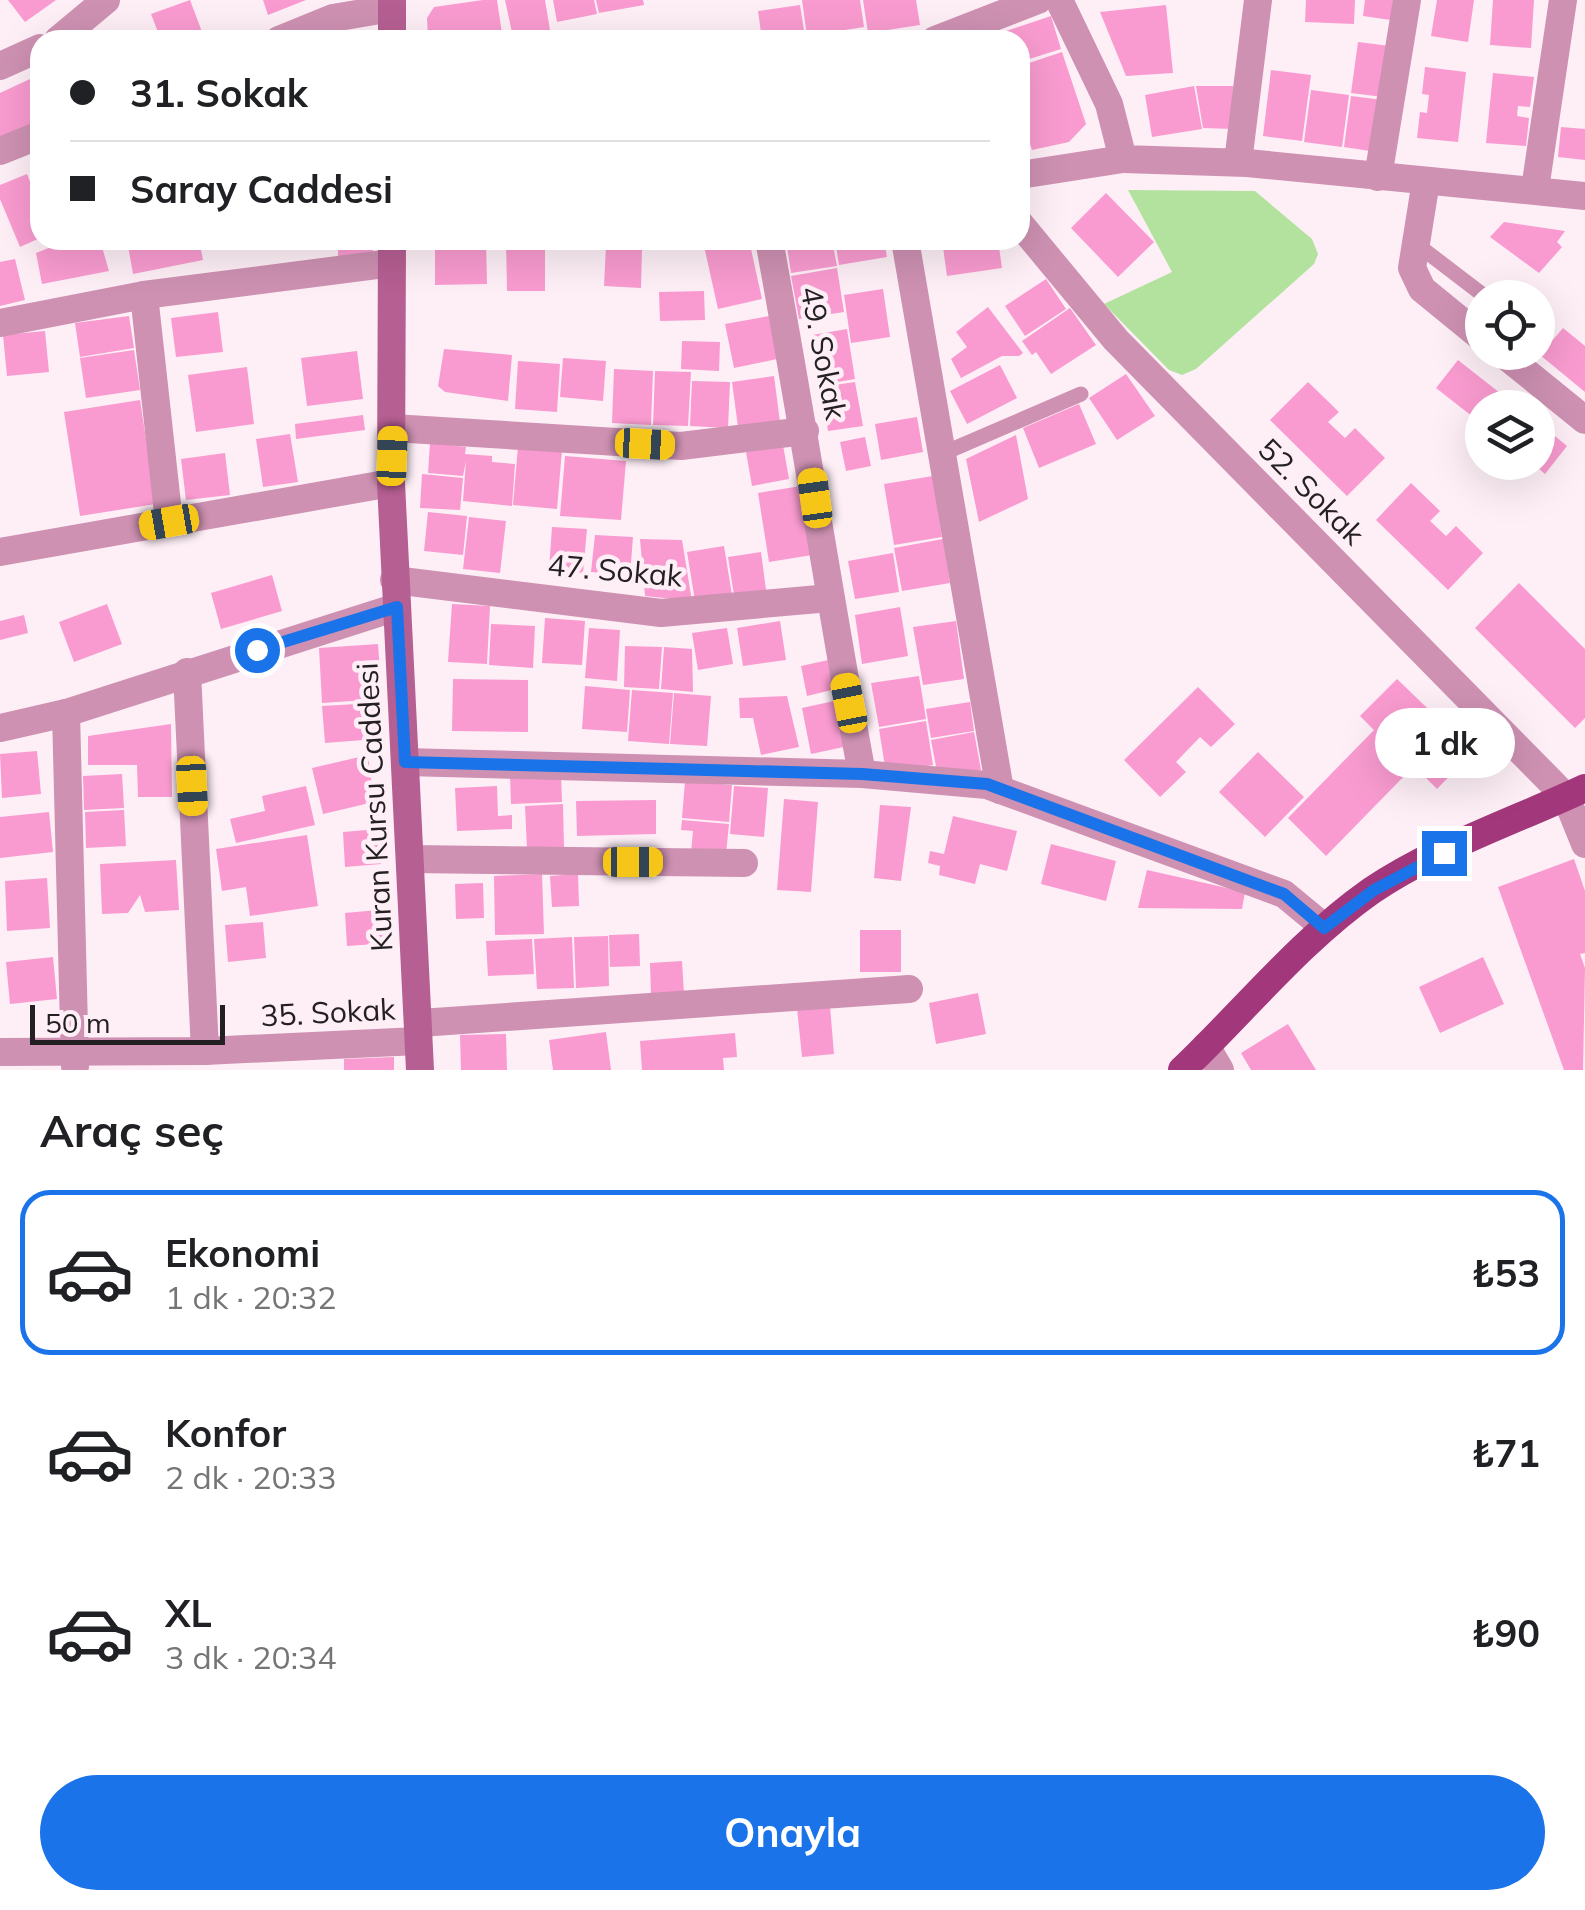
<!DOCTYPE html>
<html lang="tr">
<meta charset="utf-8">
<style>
body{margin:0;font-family:Mulish,sans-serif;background:#f6f6f6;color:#202124;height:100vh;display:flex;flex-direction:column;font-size:38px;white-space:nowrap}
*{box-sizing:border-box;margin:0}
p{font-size:32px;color:#757577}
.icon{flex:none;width:55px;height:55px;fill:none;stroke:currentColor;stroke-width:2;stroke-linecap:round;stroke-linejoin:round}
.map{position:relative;height:1070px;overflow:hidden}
.panel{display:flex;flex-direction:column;background:#fff;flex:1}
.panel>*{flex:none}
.hud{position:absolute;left:30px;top:30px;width:1000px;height:220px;border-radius:30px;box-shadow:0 10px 40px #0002;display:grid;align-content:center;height:220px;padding:0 40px;background:#fff}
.tools{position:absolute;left:1465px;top:280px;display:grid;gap:20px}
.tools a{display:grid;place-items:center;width:90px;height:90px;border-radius:50%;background:#fff;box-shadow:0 10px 40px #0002;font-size:50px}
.scale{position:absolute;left:30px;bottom:25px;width:195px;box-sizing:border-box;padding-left:10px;border:5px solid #241f22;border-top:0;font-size:28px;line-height:35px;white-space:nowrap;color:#241f22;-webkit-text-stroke:8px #feeff7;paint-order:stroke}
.end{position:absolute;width:45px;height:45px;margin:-22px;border:12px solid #1a73e8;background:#fff;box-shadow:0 0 0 5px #fff}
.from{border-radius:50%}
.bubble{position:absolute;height:70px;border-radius:35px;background:#fff;box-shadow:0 10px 40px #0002;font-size:32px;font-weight:700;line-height:70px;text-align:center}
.car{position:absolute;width:30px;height:60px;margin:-30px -15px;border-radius:12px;box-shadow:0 0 8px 2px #0007;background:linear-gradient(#f5c518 24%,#345 0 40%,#f5c518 0 76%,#345 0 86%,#f5c518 0)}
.hud b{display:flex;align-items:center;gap:35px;height:95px;font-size:38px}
.hud b+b{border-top:2px solid #e0e0e0}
.hud i{width:25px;height:25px;background:#202124}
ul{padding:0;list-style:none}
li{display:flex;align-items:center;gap:30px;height:165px;margin:0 20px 15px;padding:0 20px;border:5px solid transparent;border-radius:30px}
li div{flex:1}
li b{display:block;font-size:38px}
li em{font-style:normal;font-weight:700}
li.active{border-color:#1a73e8}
li>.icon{width:90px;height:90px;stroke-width:1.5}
h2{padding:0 40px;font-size:45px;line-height:120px}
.primary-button{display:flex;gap:20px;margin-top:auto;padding:20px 40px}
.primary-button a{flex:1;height:115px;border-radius:60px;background:#1a73e8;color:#fff;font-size:40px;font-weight:700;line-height:115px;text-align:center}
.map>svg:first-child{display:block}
.green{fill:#b2e29d}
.building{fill:#f99bd0}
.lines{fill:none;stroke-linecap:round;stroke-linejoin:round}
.service{stroke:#ce91b2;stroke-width:15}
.minor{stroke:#ce91b2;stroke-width:28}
.secondary{stroke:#b65f92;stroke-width:28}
.primary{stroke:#a3377b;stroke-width:28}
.route{stroke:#1a73e8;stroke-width:12}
.labels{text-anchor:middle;stroke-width:9;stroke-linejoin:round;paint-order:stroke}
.street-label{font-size:30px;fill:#241f22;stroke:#feeff7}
</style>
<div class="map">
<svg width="1585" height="1070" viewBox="0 0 1585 1070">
<rect width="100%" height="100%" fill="#feeff7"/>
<!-- green -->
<path class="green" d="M 1128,190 L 1255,191 L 1312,239 L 1318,254 L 1314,264 L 1196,369 L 1182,375 L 1169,370 L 1104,304 L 1172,272 Z"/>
<!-- building -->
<g class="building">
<path d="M 8,0 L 56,0 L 25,22 Z"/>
<path d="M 190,0 L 204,37 L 196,40 L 161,40 L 151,14 Z"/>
<path d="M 263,0 L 306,0 L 268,15 Z"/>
<path d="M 483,0 L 497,0 L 503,40 L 428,40 L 427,18 L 434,7 Z"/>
<path d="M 505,0 L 545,0 L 550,30 L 513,37 Z"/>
<path d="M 553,0 L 594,0 L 597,14 L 557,22 Z"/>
<path d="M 596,0 L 643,0 L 644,5 L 599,13 Z"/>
<path d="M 802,0 L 860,0 L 864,27 L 807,36 Z"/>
<path d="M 863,0 L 916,0 L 920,25 L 868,33 Z"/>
<path d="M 1306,0 L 1355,0 L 1354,24 L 1305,22 Z"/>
<path d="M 1365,0 L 1393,0 L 1391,20 L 1363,16 Z"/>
<path d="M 1437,0 L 1474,0 L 1468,42 L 1431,36 Z"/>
<path d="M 1493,0 L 1534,0 L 1531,48 L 1490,45 Z"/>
<path d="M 800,5 L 805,37 L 762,40 L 758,11 Z"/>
<path d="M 1166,5 L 1173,73 L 1126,76 L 1100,12 Z"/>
<path d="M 1051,16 L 1061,49 L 1020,62 L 1020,40 L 996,40 L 994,35 Z"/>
<path d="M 1358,42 L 1390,46 L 1383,97 L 1351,93 Z"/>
<path d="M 1062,52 L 1086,124 L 1069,142 L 1032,150 L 1020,114 L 1020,66 Z"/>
<path d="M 1425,67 L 1466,72 L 1458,142 L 1417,138 L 1420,112 L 1427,113 L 1429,95 L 1422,94 Z"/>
<path d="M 1271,70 L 1311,75 L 1302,141 L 1263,136 Z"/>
<path d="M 1493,73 L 1534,77 L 1530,107 L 1518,106 L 1517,116 L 1529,118 L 1526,146 L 1486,143 Z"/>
<path d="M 32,78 L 40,96 L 40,101 L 34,104 L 40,117 L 40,129 L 0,139 L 0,93 Z"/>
<path d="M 1194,86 L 1202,129 L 1152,137 L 1145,95 Z"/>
<path d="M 1196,86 L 1233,86 L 1232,129 L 1203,128 Z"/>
<path d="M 1311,90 L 1349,95 L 1342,147 L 1304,142 Z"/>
<path d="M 1351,96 L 1383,100 L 1376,152 L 1344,147 Z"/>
<path d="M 1561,127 L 1585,129 L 1585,160 L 1558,157 Z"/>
<path d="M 27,174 L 40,206 L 40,238 L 20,247 L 0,199 L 0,185 Z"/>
<path d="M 1106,193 L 1154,242 L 1118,277 L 1071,228 Z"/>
<path d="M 1504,222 L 1565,231 L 1557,242 L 1562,247 L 1539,273 L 1490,237 Z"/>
<path d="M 69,240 L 100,240 L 109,271 L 42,284 L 36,253 Z"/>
<path d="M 127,240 L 199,240 L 203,260 L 133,274 Z"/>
<path d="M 338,240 L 373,240 L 373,254 L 338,261 Z"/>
<path d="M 506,240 L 545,240 L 545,291 L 507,291 Z"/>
<path d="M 732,240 L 749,240 L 762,299 L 718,309 L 704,246 Z"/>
<path d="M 786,240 L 832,240 L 837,266 L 791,273 Z"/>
<path d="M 835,240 L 884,240 L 887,257 L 839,265 Z"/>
<path d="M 942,240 L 998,240 L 1002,268 L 947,276 Z"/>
<path d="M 435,241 L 486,241 L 487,284 L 435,285 Z"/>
<path d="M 606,246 L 642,248 L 641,288 L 604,286 Z"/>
<path d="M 15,259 L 25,300 L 0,306 L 0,262 Z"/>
<path d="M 837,268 L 844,312 L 799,319 L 791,276 Z"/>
<path d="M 1046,279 L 1066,309 L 1025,336 L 1005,306 Z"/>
<path d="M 883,289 L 890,337 L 851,343 L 844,295 Z"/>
<path d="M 704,291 L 705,320 L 660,321 L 659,292 Z"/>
<path d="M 988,307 L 1023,353 L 1019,356 L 1002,356 L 961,378 L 951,359 L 967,347 L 956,332 Z"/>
<path d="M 1070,308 L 1096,345 L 1051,374 L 1036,352 L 1032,355 L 1022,341 Z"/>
<path d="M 218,312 L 223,352 L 176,357 L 171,318 Z"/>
<path d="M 129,316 L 134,348 L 80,357 L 75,323 Z"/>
<path d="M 769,316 L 777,359 L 734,368 L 725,324 Z"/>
<path d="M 1563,328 L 1585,346 L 1585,392 L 1540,355 Z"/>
<path d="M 847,329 L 855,379 L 820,385 L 812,335 Z"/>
<path d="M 45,331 L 49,372 L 7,376 L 3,335 Z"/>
<path d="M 682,341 L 720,342 L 719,371 L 681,369 Z"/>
<path d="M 444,349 L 512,355 L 508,401 L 445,392 L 438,386 Z"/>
<path d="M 134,350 L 140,390 L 86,398 L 80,358 Z"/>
<path d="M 357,351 L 363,399 L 307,406 L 301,358 Z"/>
<path d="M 563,358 L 606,361 L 603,401 L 560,397 Z"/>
<path d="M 1458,360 L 1519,408 L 1482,408 L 1482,424 L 1436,388 Z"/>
<path d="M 518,361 L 560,364 L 557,412 L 515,409 Z"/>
<path d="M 1000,365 L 1017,398 L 967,424 L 950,391 Z"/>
<path d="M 247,367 L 254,424 L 196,432 L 188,375 Z"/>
<path d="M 614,369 L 653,371 L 651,425 L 612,423 Z"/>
<path d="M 655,371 L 691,372 L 688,426 L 653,425 Z"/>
<path d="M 1126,374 L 1155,416 L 1117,440 L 1089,398 Z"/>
<path d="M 774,376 L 780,422 L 738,427 L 732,382 Z"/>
<path d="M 692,381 L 730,382 L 728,428 L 690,426 Z"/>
<path d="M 855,382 L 863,426 L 828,431 L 821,387 Z"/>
<path d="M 1308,382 L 1339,412 L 1328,422 L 1345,438 L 1355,428 L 1385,458 L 1347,496 L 1270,420 Z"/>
<path d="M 140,400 L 156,504 L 80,516 L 64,412 Z"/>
<path d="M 1079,404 L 1096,444 L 1039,468 L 1023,428 Z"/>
<path d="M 363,415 L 365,430 L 296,439 L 295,424 Z"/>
<path d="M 917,417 L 923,452 L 881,460 L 875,424 Z"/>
<path d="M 1538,422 L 1567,446 L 1545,474 L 1531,462 L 1538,462 Z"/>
<path d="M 290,434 L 298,482 L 263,487 L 256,439 Z"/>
<path d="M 1016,435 L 1028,499 L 979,522 L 966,459 Z"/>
<path d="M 865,437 L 871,466 L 846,471 L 840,442 Z"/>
<path d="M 430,443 L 466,447 L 465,454 L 492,456 L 492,462 L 515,464 L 512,506 L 463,501 L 466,461 L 463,476 L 428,473 Z"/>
<path d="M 783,445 L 789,479 L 752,486 L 746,452 Z"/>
<path d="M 518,446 L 562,450 L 557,509 L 513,505 Z"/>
<path d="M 225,453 L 230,495 L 186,500 L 181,459 Z"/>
<path d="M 565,456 L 626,461 L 621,520 L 560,516 Z"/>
<path d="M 422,474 L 463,478 L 460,510 L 420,508 Z"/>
<path d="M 933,476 L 942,537 L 894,545 L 884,484 Z"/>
<path d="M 1411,483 L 1440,511 L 1430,521 L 1446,536 L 1456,526 L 1483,553 L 1448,590 L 1376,520 Z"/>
<path d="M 801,486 L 812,555 L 769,562 L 758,493 Z"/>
<path d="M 428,512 L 467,516 L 463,555 L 424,551 Z"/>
<path d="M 469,517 L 506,521 L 500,573 L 463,569 Z"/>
<path d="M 552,527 L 587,529 L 583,573 L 549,570 Z"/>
<path d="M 595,535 L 633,537 L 631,563 L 622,563 L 621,575 L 591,572 Z"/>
<path d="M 640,539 L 682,540 L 692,601 L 645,596 Z"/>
<path d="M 943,539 L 950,583 L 902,591 L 894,548 Z"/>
<path d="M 724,546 L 732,595 L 695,601 L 687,552 Z"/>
<path d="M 761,552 L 766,590 L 734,595 L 728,557 Z"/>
<path d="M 893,553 L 899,592 L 855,599 L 848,561 Z"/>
<path d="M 272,575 L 282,611 L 221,629 L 211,593 Z"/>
<path d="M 1519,583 L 1585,649 L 1585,718 L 1575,728 L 1475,628 Z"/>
<path d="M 107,604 L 122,644 L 74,662 L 59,622 Z"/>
<path d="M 452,604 L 490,606 L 487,664 L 448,662 Z"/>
<path d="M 900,607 L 908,656 L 862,664 L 855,615 Z"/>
<path d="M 24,615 L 28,633 L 0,640 L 0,621 Z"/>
<path d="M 545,618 L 585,621 L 582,665 L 542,663 Z"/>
<path d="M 780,621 L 786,660 L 743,666 L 737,628 Z"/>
<path d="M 956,621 L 964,679 L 923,685 L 913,627 Z"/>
<path d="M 491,624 L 535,626 L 533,668 L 489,665 Z"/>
<path d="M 589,628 L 620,630 L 617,681 L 585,678 Z"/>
<path d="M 727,628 L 733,664 L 698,670 L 692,633 Z"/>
<path d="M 378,644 L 382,699 L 322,703 L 319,648 Z"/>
<path d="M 625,646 L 662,647 L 659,689 L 624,687 Z"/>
<path d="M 664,647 L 692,649 L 693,692 L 661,689 Z"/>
<path d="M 833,659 L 840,688 L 807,696 L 801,666 Z"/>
<path d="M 919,676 L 926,719 L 879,727 L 871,683 Z"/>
<path d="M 453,679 L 528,680 L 528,732 L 452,731 Z"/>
<path d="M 1397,679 L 1473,752 L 1437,789 L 1414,766 L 1326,856 L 1288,818 L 1374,730 L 1360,716 Z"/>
<path d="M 585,686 L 630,690 L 627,732 L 582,729 Z"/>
<path d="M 1198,687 L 1235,724 L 1211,747 L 1200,737 L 1176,762 L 1186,772 L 1160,797 L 1124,760 Z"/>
<path d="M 632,690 L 673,693 L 669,744 L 628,741 Z"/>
<path d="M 674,693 L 711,696 L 707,746 L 670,744 Z"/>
<path d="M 787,696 L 799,747 L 761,755 L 753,718 L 740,718 L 739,698 Z"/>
<path d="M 843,699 L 853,745 L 811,754 L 802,708 Z"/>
<path d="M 970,702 L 974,731 L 931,738 L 926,709 Z"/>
<path d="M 374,703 L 377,739 L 325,743 L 322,706 Z"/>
<path d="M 926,721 L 933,765 L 886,773 L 879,729 Z"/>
<path d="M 171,724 L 172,797 L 138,797 L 137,765 L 88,765 L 88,736 Z"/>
<path d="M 974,732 L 981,770 L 938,777 L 931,740 Z"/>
<path d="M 37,751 L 41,794 L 2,798 L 0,754 Z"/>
<path d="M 1258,752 L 1304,797 L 1265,837 L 1219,792 Z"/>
<path d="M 368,755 L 374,802 L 323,814 L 312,768 Z"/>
<path d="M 561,773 L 562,802 L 511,804 L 510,775 Z"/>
<path d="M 122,774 L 124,808 L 84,810 L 83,776 Z"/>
<path d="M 685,781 L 732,785 L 729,822 L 682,818 Z"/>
<path d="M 306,786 L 315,825 L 236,843 L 230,819 L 265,811 L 262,796 Z"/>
<path d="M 497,786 L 498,816 L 512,815 L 512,829 L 457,831 L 455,788 Z"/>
<path d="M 734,786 L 768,788 L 764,837 L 730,834 Z"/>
<path d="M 784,799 L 818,802 L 811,892 L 777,890 Z"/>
<path d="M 656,800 L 656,834 L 577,836 L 576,801 Z"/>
<path d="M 563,804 L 564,848 L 527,850 L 525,806 Z"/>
<path d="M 880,805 L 911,807 L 901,881 L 874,878 Z"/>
<path d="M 124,810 L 126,846 L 86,848 L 85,812 Z"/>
<path d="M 49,812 L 53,852 L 0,858 L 0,817 Z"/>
<path d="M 953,816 L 1017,831 L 1007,871 L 980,864 L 975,884 L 939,875 L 940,866 L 928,863 L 930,851 L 944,854 Z"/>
<path d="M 682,820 L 729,824 L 726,854 L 691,852 L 693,831 L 681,830 Z"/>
<path d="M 379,829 L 381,864 L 345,867 L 343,832 Z"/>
<path d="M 307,835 L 318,906 L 250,916 L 246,887 L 222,891 L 216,849 Z"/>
<path d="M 1051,844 L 1116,861 L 1106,901 L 1041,884 Z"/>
<path d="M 1574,859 L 1585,891 L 1585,953 L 1580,954 L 1585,968 L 1583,1070 L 1564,1070 L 1498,887 Z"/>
<path d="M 176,860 L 179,910 L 145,912 L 140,895 L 128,913 L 102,914 L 100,864 Z"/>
<path d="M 1147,870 L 1245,892 L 1242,909 L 1138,908 Z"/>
<path d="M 542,874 L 544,934 L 495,935 L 494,876 Z"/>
<path d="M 578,874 L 579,906 L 552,907 L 550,876 Z"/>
<path d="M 47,878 L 50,928 L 7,931 L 5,881 Z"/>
<path d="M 483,883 L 484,918 L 456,919 L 455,884 Z"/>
<path d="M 389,909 L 391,943 L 347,946 L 345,913 Z"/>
<path d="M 263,922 L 266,958 L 228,962 L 225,925 Z"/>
<rect x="860" y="930" width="41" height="42"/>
<path d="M 639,934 L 640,966 L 610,967 L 609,935 Z"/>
<path d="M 608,936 L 609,986 L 576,988 L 574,937 Z"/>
<path d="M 572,937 L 574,988 L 537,989 L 534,939 Z"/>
<path d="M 532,939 L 534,974 L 488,976 L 486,941 Z"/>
<path d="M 53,957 L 57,999 L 10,1004 L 6,962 Z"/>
<path d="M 1483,957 L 1504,1004 L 1440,1033 L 1419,987 Z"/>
<path d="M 682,961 L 684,994 L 651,996 L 650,963 Z"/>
<path d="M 978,993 L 986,1034 L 936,1044 L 929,1003 Z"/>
<path d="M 830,1006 L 834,1054 L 802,1057 L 797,1008 Z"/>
<path d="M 1288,1024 L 1316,1070 L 1251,1070 L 1241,1053 Z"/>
<path d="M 606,1032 L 611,1070 L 553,1070 L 549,1040 Z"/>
<path d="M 735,1033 L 737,1057 L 723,1058 L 724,1070 L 642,1070 L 640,1041 Z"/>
<path d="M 506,1034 L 507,1070 L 461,1070 L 460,1035 Z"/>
<path d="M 394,1057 L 394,1070 L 344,1070 L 344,1059 Z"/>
</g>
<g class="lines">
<!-- service -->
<g class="service">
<path d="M 1415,243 L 1487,298"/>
<path d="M 944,453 L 1081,394"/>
</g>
<!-- minor -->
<g class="minor">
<path d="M 1059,0 L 1109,104 L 1123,159 L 1247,163 L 1585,196"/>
<path d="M 58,40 L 106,0"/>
<path d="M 279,40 L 333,18 L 392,8"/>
<path d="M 935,40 L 1038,0"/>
<path d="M 0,66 L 40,48"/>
<path d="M 0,151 L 40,135"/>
<path d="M 1238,162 L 1258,0"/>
<path d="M 1020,175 L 1123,159"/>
<path d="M 1378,177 L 1407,0"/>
<path d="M 1426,181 L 1412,268 L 1422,289 L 1482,338"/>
<path d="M 1535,189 L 1563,0"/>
<path d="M 1020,224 L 1116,340 L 1566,797 L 1585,844"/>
<path d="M 769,240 C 802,417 829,596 862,774"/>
<path d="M 905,240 L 1000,790"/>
<path d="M 144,295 L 169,522"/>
<path d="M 0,323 L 144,295 L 392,263"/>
<path d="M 1501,352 L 1585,420"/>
<path d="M 393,428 L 681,446 L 805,431"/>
<path d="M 0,552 L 391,483"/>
<path d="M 394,580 L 661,613 L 830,598"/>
<path d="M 187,672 L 205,1051"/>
<path d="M 66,713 L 75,1066"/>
<path d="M 0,728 L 66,713 L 397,607"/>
<path d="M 405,762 L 862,774 L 987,785 L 1284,894 L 1324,927"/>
<path d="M 410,859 L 744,863"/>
<path d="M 420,1023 L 909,989"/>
<path d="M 1206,1046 L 1220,1070"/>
<path d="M 0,1052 L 205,1051 L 418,1041"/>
</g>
<!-- secondary -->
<g class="secondary">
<path d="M 392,0 L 392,40"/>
<path d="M 392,240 L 391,483 L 420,1070"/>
</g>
<!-- primary -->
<path class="primary" d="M 1182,1070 C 1245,1010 1300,941 1371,891 C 1432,849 1517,820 1585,788"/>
</g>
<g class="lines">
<!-- route -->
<path class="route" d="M 257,650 L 397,607 L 405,762 L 862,774 L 987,784 L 1284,894 L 1324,928 L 1374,890 L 1444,853"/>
</g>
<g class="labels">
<!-- street labels -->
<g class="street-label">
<text transform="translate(823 353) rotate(79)" y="10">49. Sokak</text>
<text transform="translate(1311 492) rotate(45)" y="10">52. Sokak</text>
<text transform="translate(615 571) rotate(5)" y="10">47. Sokak</text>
<text transform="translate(375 807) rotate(-93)" y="10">Kuran Kursu Caddesi</text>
<text transform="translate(328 1013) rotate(-3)" y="10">35. Sokak</text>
</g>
</g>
</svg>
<div class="tools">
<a><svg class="icon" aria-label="locate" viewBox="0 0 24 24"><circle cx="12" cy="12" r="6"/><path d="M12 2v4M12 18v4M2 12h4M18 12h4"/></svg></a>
<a><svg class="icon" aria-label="layers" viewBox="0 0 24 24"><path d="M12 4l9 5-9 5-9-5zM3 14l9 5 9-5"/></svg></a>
</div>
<div class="scale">50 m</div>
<i class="end from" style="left:257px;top:650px"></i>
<i class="end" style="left:1444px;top:853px"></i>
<div class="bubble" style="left:1375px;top:708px;width:140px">1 dk</div>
<i class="car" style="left:645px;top:444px;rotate:93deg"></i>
<i class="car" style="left:392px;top:456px;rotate:2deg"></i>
<i class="car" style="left:815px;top:498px;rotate:352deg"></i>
<i class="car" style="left:169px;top:522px;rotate:260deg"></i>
<i class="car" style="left:849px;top:703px;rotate:349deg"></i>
<i class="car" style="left:192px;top:786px;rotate:177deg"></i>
<i class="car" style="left:633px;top:862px;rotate:90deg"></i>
<div class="hud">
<b><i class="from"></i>31. Sokak</b>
<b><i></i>Saray Caddesi</b>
</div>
</div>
<section class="panel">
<h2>Araç seç</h2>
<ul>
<li class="active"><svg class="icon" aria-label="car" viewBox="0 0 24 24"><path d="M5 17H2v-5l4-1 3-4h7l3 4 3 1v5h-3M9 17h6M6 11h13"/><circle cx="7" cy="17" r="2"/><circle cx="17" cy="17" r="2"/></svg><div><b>Ekonomi</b><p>1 dk · 20:32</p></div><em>₺53</em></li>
<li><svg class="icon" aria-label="car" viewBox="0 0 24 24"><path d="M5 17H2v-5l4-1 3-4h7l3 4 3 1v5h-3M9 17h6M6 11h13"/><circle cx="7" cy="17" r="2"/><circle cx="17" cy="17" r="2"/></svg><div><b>Konfor</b><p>2 dk · 20:33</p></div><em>₺71</em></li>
<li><svg class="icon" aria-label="car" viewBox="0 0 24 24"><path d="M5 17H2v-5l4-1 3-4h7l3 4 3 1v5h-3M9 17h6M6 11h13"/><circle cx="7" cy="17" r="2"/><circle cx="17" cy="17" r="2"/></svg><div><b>XL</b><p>3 dk · 20:34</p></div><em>₺90</em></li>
</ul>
<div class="primary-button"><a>Onayla</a></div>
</section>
